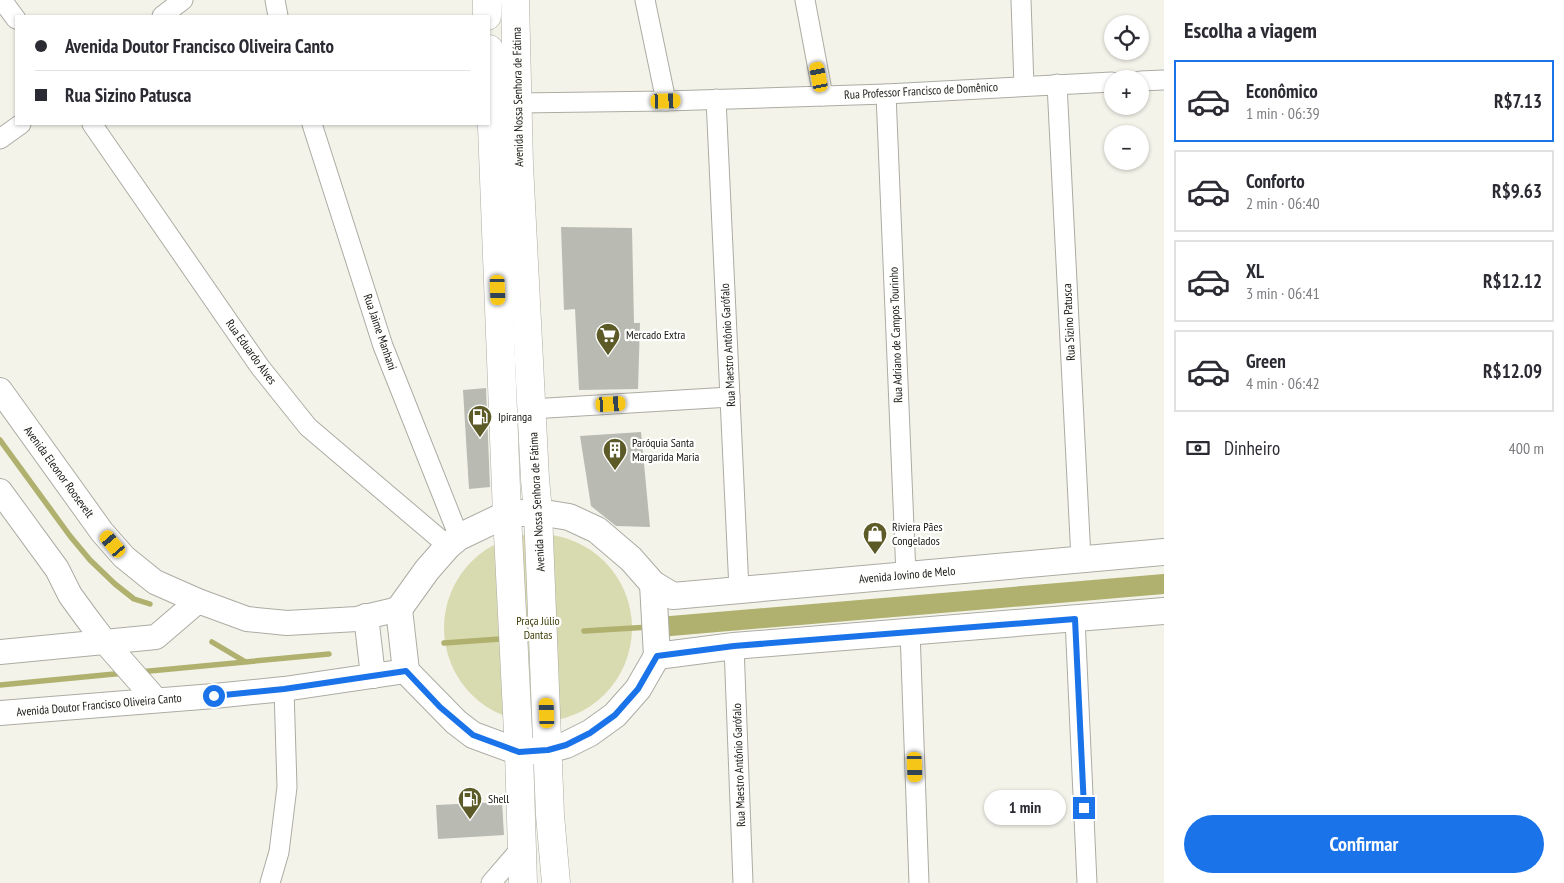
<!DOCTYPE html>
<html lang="pt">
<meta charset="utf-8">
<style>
body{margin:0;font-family:"PT Sans Narrow",sans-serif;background:#f2f2f3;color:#2b2b33;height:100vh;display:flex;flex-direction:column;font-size:19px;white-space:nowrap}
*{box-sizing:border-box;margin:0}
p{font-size:16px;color:#7c7c81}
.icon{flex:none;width:28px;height:28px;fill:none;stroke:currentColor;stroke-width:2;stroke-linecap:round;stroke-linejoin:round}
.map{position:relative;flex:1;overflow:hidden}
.details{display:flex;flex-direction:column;background:#fff;width:400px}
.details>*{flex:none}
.guide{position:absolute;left:15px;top:15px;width:475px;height:110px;border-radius:0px;box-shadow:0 1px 4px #0004;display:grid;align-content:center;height:110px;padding:0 20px;background:#fff}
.tools{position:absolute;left:1104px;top:15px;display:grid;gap:10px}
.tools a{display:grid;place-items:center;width:45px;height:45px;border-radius:50%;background:#fff;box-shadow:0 1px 4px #0004;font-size:25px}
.end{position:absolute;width:22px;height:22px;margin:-11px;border:6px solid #1a73e8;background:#fff;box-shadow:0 0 0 2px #fff}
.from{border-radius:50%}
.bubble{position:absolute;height:35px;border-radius:18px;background:#fff;box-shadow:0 1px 4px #0004;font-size:16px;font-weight:800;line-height:35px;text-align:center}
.car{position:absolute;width:15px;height:30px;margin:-15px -8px;border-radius:6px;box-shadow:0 0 4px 1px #0007;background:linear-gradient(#f5c518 24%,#345 0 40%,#f5c518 0 76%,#345 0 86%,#f5c518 0)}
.guide b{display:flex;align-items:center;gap:18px;height:48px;font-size:19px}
.guide b+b{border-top:1px solid #e1e1e2}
.guide i{width:12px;height:12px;background:#2b2b33}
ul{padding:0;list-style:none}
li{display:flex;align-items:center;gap:15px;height:82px;margin:0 10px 8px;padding:0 10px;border:2px solid #e1e1e2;border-radius:0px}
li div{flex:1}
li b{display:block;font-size:19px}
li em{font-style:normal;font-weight:800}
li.current{border-color:#1a73e8}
li>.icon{width:45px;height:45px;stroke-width:1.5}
h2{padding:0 20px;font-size:22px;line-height:60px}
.pay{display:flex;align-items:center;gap:12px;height:55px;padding:0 20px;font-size:19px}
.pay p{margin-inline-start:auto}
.primary-button{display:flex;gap:10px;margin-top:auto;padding:10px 20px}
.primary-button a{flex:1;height:58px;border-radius:30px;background:#1a73e8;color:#fff;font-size:20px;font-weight:800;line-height:58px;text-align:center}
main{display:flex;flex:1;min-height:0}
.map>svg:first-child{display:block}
.green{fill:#d8daaf}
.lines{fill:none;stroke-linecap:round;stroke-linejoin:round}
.stream{stroke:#b0b16f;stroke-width:5.5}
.canal{stroke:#b0b16f;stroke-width:20}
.building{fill:#b9bab1}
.minor-casing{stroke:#acaca4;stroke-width:21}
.tertiary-casing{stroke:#acaca4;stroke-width:26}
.secondary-casing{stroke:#acaca4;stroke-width:28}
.primary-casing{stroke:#acaca4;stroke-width:29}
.minor{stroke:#fff;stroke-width:19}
.tertiary{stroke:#fff;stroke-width:24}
.secondary{stroke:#fff;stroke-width:26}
.primary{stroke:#fff;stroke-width:28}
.route{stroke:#1a73e8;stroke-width:6}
.labels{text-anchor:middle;stroke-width:4.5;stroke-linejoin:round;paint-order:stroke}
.street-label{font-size:12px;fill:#171714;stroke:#fffffe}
.poi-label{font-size:12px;fill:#171714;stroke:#fffffe;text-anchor:start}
.park-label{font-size:12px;fill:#41410d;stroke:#fffffe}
</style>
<main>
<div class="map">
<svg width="1164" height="883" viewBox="0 0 1164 883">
<rect width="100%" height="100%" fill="#f3f3ea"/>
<!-- green -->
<circle class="green" cx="538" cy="628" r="94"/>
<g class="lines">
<!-- stream -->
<g class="stream">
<path d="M 0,440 L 70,536 L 90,560 L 115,584 L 134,599 L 150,604"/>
<path d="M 584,631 L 650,627"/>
<path d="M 212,642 L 244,661"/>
<path d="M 444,643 L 500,639"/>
<path d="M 139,672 L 329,654"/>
<path d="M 0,685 L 125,673"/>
</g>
<!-- canal -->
<path class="canal" d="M 659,627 L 1164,584"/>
</g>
<!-- building -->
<g class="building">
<path d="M 561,227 L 632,228 L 634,323 L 640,323 L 638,389 L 579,390 L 575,309 L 564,310 Z"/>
<path d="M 486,388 L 490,487 L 469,489 L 463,390 Z"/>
<path d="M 641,432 L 650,527 L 616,526 L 591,506 L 580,436 Z"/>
<path d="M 502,802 L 504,835 L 438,839 L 436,805 Z"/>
</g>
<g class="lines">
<defs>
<g id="minor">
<path d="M 2,0 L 16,19"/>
<path d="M 275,0 L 278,16"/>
<path d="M 645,0 L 666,101"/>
<path d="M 805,0 L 823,96"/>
<path d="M 1021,0 L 1024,86"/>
<path d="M 162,16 L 183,0"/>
<path d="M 1140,81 L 1164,80"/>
<path d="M 1057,84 L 1081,559"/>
<path d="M 886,94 L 906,575"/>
<path d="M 716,99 L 739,590"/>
<path d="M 519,103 L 666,101 L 886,94 L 1112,82"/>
<path d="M 92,124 L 260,367 L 308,427 L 448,546"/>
<path d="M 312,124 L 383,346 L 459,537"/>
<path d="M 0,139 L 21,124"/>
<path d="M 531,409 L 730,397"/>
<path d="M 1075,619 L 1087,883"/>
<path d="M 910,631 L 919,883"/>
<path d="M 734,646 L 743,883"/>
<path d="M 270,883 L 279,852 L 287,787 L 284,689"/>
<path d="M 491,883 L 522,847"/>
</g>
<g id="tertiary">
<path d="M 0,390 L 102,532 L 124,557 L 155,582 L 198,601 L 247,619 L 287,623 L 357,619 L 399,609"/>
<path d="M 0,491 L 57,569 L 70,595 L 86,617 L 105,642 L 156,700"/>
<path d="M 366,616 L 373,676"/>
<path d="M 0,652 L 156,637 L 198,601"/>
<path d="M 0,713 L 214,696 L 284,689 L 406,671"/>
</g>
<g id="secondary">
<path d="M 653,584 L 657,656"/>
<path d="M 657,656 L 638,689 L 615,715 L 590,733 L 566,745 L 548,750 L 519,752 L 473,735 L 456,722 L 406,671 L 399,609 L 427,570 L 448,546 L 459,537 L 507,514 L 538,512 L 569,517 L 597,530 L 631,559 L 653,584 L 673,596 L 1164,552"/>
<path d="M 657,656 L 734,646 L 1164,611"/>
</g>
<g id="primary">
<path d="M 487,0 L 487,16"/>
<path d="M 515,0 L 519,165 L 535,479 L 538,512 L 550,815 L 556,883"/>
<path d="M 489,49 L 507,514 L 519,752 L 523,883"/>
</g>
</defs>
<!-- minor casing -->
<use href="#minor" class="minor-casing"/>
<!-- tertiary casing -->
<use href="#tertiary" class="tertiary-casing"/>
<!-- secondary casing -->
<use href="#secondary" class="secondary-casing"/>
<!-- primary casing -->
<use href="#primary" class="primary-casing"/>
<!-- minor -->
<use href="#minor" class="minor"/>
<!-- tertiary -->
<use href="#tertiary" class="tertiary"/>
<!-- secondary -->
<use href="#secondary" class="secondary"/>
<!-- primary -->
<use href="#primary" class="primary"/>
</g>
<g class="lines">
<!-- route -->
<path class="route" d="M 214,696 L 284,689 L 406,671 L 440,707 L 473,735 L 519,752 L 533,751 L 548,750 L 566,745 L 590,733 L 615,715 L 638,689 L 657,656 L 734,646 L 1075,619 L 1084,808"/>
</g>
<!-- icons -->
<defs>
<symbol id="supermarket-pin" viewBox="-11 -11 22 30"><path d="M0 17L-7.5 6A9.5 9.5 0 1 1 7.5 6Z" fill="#5c5b28" stroke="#fffffe"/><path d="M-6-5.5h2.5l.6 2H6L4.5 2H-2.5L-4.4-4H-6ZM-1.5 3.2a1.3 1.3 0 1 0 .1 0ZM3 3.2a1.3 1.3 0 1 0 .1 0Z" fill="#fff"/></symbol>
<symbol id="fuel-pin" viewBox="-11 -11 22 30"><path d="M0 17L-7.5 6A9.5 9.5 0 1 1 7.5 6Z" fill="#5c5b28" stroke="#fffffe"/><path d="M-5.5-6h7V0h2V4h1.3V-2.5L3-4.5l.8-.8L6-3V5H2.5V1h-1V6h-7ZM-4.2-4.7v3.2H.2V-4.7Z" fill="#fff"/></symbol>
<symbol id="building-pin" viewBox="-11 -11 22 30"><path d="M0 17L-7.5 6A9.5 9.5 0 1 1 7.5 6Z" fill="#5c5b28" stroke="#fffffe"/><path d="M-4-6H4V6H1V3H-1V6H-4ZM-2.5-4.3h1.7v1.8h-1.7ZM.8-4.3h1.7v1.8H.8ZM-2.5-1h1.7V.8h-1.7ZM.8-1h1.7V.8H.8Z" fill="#fff"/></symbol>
<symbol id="shop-pin" viewBox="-11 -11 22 30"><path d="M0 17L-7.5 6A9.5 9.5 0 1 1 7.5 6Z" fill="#5c5b28" stroke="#fffffe"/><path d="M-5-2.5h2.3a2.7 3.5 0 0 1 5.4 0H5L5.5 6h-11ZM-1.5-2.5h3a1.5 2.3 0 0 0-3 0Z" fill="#fff"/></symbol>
</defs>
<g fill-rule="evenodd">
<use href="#supermarket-pin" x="594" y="321" width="28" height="38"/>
<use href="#fuel-pin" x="466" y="403" width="28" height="38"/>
<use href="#building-pin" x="601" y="436" width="28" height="38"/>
<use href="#shop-pin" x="861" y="520" width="28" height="38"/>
<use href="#fuel-pin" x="456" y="785" width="28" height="38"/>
</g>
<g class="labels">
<!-- street labels -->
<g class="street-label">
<text transform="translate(921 91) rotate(-3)" y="4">Rua Professor Francisco de Domênico</text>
<text transform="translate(518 97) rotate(-91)" y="4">Avenida Nossa Senhora de Fátima</text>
<text transform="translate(1069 322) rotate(-93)" y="4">Rua Sizino Patusca</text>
<text transform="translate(380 332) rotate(71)" y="4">Rua Jaime Manhani</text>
<text transform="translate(896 335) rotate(-92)" y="4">Rua Adriano de Campos Tourinho</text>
<text transform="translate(728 345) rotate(-93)" y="4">Rua Maestro Antônio Garófalo</text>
<text transform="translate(251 352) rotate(54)" y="4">Rua Eduardo Alves</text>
<text transform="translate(59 472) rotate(54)" y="4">Avenida Eleonor Roosevelt</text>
<text transform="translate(537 502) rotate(-93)" y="4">Avenida Nossa Senhora de Fátima</text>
<text transform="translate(907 575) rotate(-5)" y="4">Avenida Jovino de Melo</text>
<text transform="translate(99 705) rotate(-5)" y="4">Avenida Doutor Francisco Oliveira Canto</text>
<text transform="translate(739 765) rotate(-92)" y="4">Rua Maestro Antônio Garófalo</text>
</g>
<!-- poi labels -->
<g class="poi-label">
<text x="626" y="339">Mercado Extra</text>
<text x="498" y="421">Ipiranga</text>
<text x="632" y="447">Paróquia Santa<tspan x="632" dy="14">Margarida Maria</tspan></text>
<text x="892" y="531">Riviera Pães<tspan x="892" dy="14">Congelados</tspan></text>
<text x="488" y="803">Shell</text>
</g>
<!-- park labels -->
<g class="park-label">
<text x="538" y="625">Praça Júlio<tspan x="538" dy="14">Dantas</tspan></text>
</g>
</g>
</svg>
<div class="tools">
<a><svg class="icon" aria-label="locate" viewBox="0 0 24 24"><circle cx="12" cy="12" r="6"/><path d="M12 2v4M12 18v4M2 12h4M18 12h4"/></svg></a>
<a>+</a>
<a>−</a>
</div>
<i class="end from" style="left:214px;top:696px"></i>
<i class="end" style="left:1084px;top:808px"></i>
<div class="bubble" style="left:984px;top:790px;width:82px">1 min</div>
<i class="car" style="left:819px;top:77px;rotate:349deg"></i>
<i class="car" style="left:666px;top:101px;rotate:88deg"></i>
<i class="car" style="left:498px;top:290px;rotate:178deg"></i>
<i class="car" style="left:611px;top:404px;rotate:87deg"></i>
<i class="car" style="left:113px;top:544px;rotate:320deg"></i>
<i class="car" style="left:547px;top:713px;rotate:358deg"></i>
<i class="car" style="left:915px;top:767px;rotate:178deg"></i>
<div class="guide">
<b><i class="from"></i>Avenida Doutor Francisco Oliveira Canto</b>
<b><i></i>Rua Sizino Patusca</b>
</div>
</div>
<section class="details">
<h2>Escolha a viagem</h2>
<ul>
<li class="current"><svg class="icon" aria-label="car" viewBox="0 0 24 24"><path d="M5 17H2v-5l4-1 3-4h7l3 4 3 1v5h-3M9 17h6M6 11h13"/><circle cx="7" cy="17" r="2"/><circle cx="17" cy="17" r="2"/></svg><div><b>Econômico</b><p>1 min · 06:39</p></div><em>R$7.13</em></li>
<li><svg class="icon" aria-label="car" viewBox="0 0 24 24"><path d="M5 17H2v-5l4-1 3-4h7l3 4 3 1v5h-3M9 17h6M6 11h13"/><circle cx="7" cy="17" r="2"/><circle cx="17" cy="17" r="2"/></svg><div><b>Conforto</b><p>2 min · 06:40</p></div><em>R$9.63</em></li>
<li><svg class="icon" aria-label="car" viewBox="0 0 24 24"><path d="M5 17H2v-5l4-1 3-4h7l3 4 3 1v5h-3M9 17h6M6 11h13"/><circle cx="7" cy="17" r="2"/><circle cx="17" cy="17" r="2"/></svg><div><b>XL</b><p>3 min · 06:41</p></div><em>R$12.12</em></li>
<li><svg class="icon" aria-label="car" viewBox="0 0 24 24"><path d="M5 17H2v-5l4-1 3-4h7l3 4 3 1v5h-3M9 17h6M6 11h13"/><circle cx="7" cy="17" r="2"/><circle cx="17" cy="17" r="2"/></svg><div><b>Green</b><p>4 min · 06:42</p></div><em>R$12.09</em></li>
</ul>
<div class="pay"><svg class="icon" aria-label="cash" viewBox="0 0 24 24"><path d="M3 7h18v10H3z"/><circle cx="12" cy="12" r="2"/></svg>Dinheiro<p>400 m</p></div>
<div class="primary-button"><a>Confirmar</a></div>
</section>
</main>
